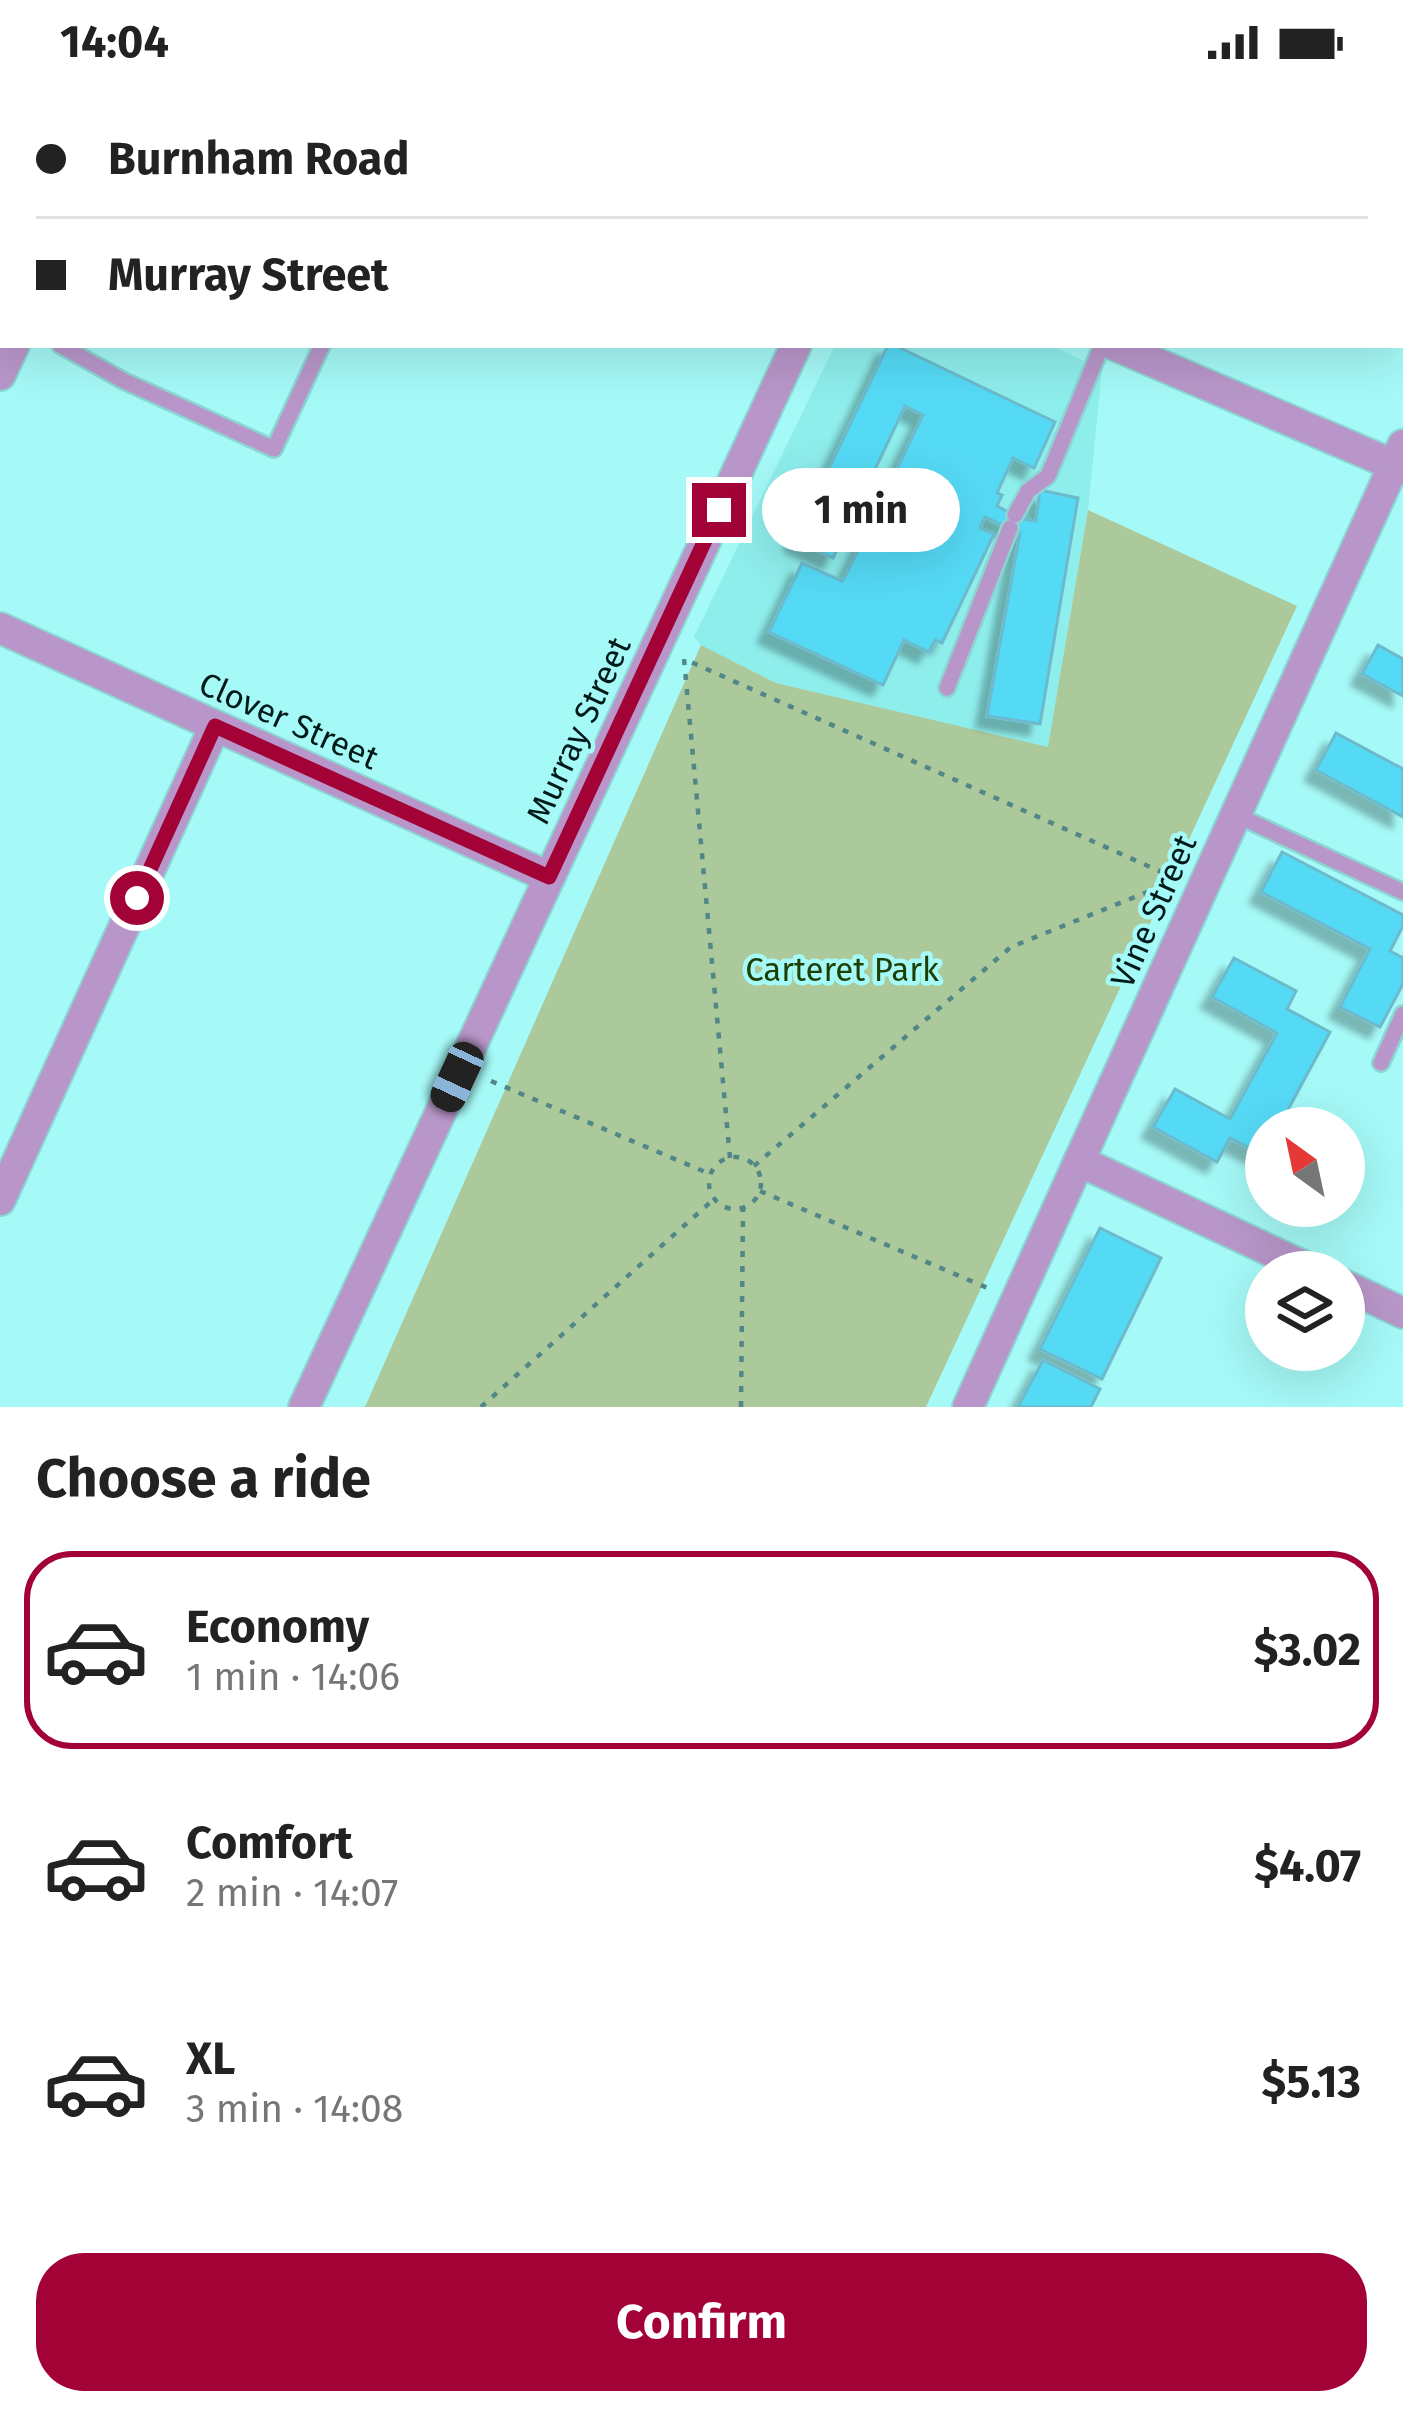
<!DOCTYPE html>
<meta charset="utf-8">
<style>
body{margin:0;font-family:"Fira Sans",sans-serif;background:#f6f6f6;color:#222;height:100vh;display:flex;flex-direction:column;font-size:45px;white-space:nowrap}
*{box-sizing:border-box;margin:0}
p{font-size:39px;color:#767676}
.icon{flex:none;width:66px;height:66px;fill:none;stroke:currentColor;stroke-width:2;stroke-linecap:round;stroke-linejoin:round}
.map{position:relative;height:1323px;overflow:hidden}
.drawer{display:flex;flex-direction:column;background:#fff;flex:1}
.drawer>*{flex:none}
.top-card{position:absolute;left:0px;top:0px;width:1404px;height:264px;box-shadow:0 12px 48px #0002;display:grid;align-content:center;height:264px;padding:0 36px;background:#fff}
.needle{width:78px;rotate:327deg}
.controls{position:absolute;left:1245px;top:1023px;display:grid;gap:24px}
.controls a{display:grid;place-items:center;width:120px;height:120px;border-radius:50%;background:#fff;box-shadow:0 12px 48px #0002;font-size:60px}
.end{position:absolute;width:54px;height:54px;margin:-27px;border:15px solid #a20236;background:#fff;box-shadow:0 0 0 6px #fff}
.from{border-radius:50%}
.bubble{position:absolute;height:84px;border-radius:42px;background:#fff;box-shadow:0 12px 48px #0002;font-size:39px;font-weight:700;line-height:84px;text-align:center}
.car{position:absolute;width:36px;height:72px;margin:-36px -18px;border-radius:15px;box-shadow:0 0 9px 3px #0007;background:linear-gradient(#222 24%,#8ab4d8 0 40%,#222 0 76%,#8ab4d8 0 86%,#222 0)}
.top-card b{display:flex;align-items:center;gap:42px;height:114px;font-size:45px}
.top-card b+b{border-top:3px solid #e0e0e0}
.top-card i{width:30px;height:30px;background:#222}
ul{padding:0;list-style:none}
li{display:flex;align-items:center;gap:36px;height:198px;margin:0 24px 18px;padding:0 12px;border:6px solid transparent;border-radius:48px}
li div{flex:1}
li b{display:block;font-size:45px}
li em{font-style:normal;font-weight:700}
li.active{border-color:#a20236}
li>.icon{width:108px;height:108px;stroke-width:1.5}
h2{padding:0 36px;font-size:54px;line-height:144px}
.button{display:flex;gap:24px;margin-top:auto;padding:24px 36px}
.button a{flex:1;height:138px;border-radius:48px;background:#a20236;color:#fff;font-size:48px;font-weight:700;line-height:138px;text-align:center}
.status{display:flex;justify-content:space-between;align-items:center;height:84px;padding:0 60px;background:#fff;direction:ltr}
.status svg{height:33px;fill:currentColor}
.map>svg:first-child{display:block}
.built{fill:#8eeeec}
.green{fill:#abc99a}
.building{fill:#55daf6;stroke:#6cbacc;stroke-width:3;filter:url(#shadow)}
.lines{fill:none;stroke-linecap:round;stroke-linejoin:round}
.lane-casing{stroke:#8bd5d3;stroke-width:20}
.street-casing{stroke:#8bd5d3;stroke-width:34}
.path{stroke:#518786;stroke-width:4.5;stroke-dasharray:6 9;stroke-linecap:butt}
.lane{stroke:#b896c9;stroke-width:15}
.street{stroke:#b896c9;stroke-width:30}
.route{stroke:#a20236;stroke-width:15}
.labels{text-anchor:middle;stroke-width:9;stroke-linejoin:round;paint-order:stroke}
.street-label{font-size:33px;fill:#001919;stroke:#a5f9f7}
.park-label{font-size:33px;fill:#1f3e04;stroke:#a5f9f7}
</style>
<div class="status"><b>14:04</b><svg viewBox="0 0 49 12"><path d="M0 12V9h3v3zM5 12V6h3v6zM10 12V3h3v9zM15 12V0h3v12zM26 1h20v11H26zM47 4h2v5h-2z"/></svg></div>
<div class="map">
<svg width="1403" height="1323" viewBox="0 0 1403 1323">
<defs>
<filter id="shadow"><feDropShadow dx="-11" dy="11" stdDeviation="3" flood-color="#0004"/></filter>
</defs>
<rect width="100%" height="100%" fill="#a5f9f7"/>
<!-- built -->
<path class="built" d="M 835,261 L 1049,261 L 1102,285 L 1088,426 L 1048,664 L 776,599 L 701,561 L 694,553 Z"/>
<!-- green -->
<path class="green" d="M 1088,426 L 1297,522 L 926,1323 L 365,1323 L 701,561 L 776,599 L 1048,663 Z"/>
<!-- building -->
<g class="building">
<path d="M 888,261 L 894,261 L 1055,338 L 1034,384 L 1013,374 L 997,409 L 1002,411 L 997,422 L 1022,435 L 1036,437 L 1040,406 L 1078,414 L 1040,640 L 987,632 L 1020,449 L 985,433 L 980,444 L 994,450 L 942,559 L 935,556 L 929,568 L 904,556 L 883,601 L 769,548 L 802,479 L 842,497 L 847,489 L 923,331 L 905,322 L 833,474 L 795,456 Z"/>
<path d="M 1378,561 L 1403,575 L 1403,612 L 1362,590 Z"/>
<path d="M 1336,649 L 1403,685 L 1403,733 L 1316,686 Z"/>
<path d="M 1282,768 L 1403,831 L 1403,842 L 1390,867 L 1403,874 L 1403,900 L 1380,943 L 1340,923 L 1370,865 L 1261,808 Z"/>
<path d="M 1234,874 L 1296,907 L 1287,925 L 1330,948 L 1278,1044 L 1266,1044 L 1266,1065 L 1263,1071 L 1230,1054 L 1217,1078 L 1153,1043 L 1175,1005 L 1230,1035 L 1277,949 L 1212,913 Z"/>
<path d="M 1100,1144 L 1161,1174 L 1102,1295 L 1040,1265 Z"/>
<path d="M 1043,1276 L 1100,1305 L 1091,1323 L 1018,1323 Z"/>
</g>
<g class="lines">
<defs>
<g id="lane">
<path d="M 60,261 L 124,297 L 274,365 L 322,261"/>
<path d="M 1015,431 L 1028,407 L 1048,392 L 1102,261"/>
<path d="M 947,604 L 1010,444"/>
<path d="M 1236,731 L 1403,808"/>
<path d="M 1381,979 L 1403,930"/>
</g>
<g id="street">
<path d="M 567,0 L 574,3"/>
<path d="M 131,3 L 132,0"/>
<path d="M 930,3 L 932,0"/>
<path d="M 1114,261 L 1403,385"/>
<path d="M 0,291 L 14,261"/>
<path d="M 0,544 L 549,793"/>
<path d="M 1079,1077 L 1316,1188"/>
<path d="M 0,1116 L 215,642"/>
<path d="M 1344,1201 L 1403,1229"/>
<path d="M 304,1323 L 796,261"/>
<path d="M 968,1323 L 1403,361"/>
</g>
</defs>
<!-- lane casing -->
<use href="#lane" class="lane-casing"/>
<!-- street casing -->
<use href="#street" class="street-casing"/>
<!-- path -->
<g class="path">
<path d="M 491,997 L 710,1090"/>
<circle cx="735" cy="1099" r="26"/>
<path d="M 730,1074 L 684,575 L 1175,794"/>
<path d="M 754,1082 L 1011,863 L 1172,798"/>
<path d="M 760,1107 L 990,1205"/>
<path d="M 481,1323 L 714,1115"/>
<path d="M 741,1323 L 743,1124"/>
</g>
<!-- lane -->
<use href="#lane" class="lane"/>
<!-- street -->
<use href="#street" class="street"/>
</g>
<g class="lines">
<!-- route -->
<path class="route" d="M 137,814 L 215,642 L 549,793 L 719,426"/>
</g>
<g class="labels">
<!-- street labels -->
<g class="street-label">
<text transform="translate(289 636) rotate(24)" y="12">Clover Street</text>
<text transform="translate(578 646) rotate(-65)" y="12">Murray Street</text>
<text transform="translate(1153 827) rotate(-66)" y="12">Vine Street</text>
</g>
<!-- park labels -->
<g class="park-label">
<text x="842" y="897">Carteret Park</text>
</g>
</g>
</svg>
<div class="controls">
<a><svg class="needle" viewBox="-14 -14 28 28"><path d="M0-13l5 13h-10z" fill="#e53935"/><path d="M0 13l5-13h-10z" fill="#767676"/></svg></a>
<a><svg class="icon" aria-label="layers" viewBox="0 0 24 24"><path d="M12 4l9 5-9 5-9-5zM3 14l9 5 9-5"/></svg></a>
</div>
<i class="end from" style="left:137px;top:814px"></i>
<i class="end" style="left:719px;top:426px"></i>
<div class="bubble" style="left:762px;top:384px;width:198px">1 min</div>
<i class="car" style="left:457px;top:993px;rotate:205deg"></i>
<div class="top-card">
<b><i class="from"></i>Burnham Road</b>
<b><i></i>Murray Street</b>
</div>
</div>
<section class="drawer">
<h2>Choose a ride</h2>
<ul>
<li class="active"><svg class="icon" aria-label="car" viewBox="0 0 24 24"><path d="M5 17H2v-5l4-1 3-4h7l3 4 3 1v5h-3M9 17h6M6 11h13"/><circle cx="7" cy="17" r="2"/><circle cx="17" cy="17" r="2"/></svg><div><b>Economy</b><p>1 min · 14:06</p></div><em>$3.02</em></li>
<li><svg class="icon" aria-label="car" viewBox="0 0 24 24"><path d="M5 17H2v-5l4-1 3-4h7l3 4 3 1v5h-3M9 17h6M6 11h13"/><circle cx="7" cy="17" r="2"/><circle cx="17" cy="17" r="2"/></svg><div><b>Comfort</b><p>2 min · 14:07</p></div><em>$4.07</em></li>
<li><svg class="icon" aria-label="car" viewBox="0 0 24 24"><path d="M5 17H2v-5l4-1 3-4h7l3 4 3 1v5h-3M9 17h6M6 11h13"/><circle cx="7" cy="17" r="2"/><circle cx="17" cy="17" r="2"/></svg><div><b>XL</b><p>3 min · 14:08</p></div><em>$5.13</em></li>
</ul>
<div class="button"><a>Confirm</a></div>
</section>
